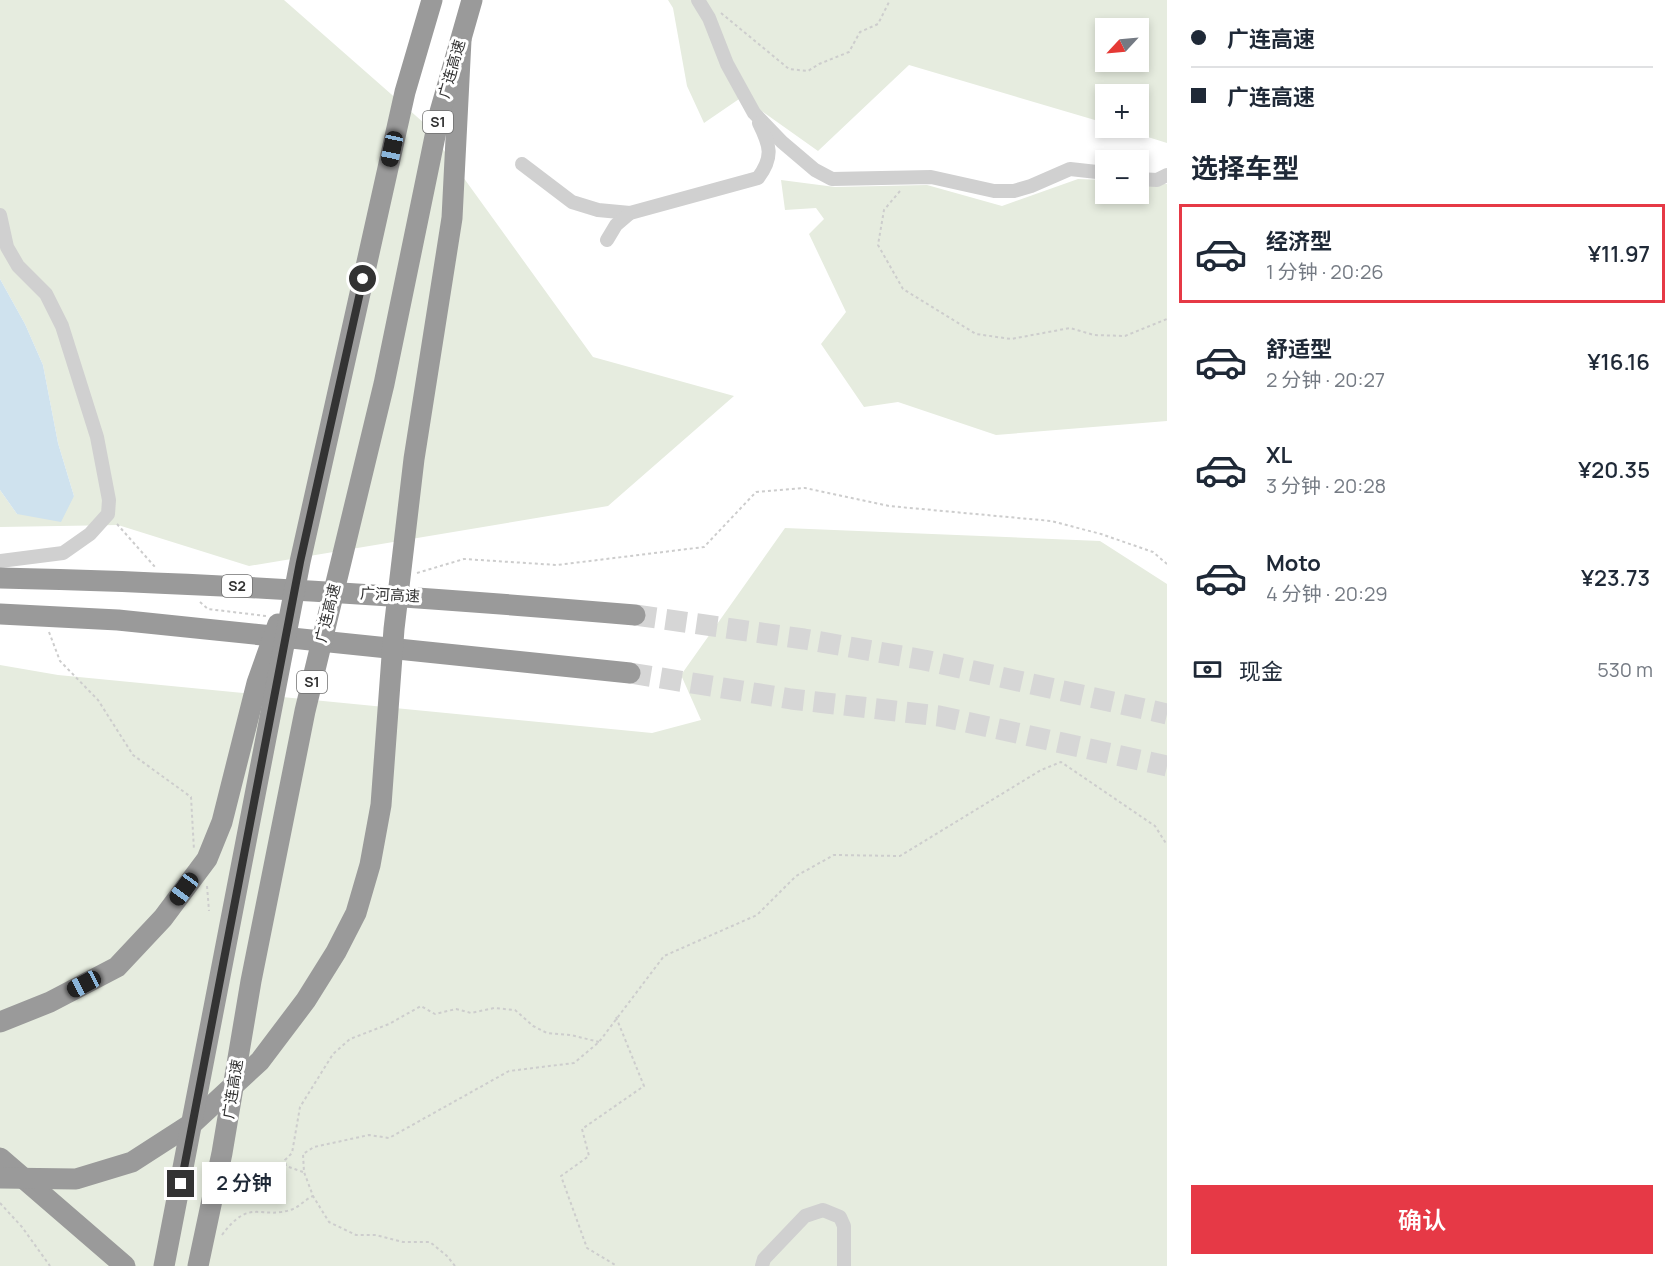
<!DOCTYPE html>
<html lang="zh">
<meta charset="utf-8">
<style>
body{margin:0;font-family:Manrope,"Noto Sans SC",sans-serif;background:#f6f6f7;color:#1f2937;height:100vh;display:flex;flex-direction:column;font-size:22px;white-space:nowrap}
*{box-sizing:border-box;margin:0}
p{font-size:20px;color:#747a83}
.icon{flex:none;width:33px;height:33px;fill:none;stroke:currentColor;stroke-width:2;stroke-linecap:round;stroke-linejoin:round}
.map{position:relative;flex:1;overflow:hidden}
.panel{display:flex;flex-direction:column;background:#fff;width:510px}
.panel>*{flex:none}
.guide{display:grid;align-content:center;height:132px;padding:0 24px;background:#fff}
.needle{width:39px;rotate:244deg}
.buttons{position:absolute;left:1095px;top:18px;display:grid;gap:12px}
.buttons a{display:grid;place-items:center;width:54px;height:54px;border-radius:0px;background:#fff;box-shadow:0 3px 9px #0003;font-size:30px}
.end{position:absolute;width:27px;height:27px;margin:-14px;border:8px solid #333;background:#fff;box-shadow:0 0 0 3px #fff}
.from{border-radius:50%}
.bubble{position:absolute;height:42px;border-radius:0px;background:#fff;box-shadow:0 3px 9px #0003;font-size:20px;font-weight:600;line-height:42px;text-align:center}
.car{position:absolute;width:18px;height:36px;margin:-18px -9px;border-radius:8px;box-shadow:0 0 4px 2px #0007;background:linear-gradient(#222 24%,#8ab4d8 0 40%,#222 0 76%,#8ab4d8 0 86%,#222 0)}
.guide b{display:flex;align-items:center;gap:21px;height:57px;font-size:22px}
.guide b+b{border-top:2px solid #e0e1e3}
.guide i{width:15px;height:15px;background:#1f2937}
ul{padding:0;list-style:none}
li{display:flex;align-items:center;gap:18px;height:99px;margin:0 12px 9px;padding:0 12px;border:3px solid transparent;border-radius:0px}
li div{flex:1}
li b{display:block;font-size:22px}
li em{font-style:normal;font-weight:600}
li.selected{border-color:#e63946}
li>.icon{width:54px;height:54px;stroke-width:1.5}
h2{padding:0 24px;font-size:27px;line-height:72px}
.pay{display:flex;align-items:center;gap:15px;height:66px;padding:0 24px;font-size:22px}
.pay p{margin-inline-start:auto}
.cta{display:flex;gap:12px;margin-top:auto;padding:12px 24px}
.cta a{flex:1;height:69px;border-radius:0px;background:#e63946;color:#fff;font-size:24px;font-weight:600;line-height:69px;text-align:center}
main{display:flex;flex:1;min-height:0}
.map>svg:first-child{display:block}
.green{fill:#e6ecdf;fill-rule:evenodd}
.water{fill:#cfe2ee}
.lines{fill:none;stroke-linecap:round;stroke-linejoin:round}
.highway-tunnel{stroke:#d6d6d6;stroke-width:21;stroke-dasharray:21 10;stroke-linecap:butt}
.path{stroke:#cdcdcd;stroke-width:2;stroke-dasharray:3 3;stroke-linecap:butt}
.minor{stroke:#d0d0d0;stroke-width:14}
.highway{stroke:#9a9a9a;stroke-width:21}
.route{stroke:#333;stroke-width:8}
.labels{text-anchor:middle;stroke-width:6;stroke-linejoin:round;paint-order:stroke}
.shield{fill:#fff;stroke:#707070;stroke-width:1.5}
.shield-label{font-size:14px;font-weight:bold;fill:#333}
.street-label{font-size:15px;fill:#333;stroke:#fff}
</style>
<main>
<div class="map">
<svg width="1167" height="1266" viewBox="0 0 1167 1266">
<rect width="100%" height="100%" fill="#fff"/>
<!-- green -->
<g class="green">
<path d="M 0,0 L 284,0 L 424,123 L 593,357 L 734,396 L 608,506 L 249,566 L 118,525 L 0,527 L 0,490 L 17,514 L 74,496 L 58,443 L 43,365 L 25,324 L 0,279 Z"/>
<path d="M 668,0 L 1167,0 L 1167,143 L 1119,128 L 1138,128 L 1138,94 L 1106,94 L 1105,123 L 909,65 L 818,151 L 742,97 L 704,123 L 687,86 L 673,8 ZM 1106,28 L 1138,28 L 1138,62 L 1106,62 Z"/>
<path d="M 1078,179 L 1105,180 L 1106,194 L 1138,194 L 1139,182 L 1167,184 L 1167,421 L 996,435 L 898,402 L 864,407 L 821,344 L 846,312 L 809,234 L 824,219 L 816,208 L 785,210 L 781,180 L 835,187 L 927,185 L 1002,206 Z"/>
<path d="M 785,528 L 1100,541 L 1167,584 L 1167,1266 L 0,1266 L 0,665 L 58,675 L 652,733 L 701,720 L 681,675 Z"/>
</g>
<!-- water -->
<path class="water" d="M 0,279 L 25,324 L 43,365 L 58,443 L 74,496 L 61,522 L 17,514 L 0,490 Z"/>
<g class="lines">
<!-- highway-tunnel -->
<g class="highway-tunnel">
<path d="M 635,615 L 804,639 L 924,660 L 1167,714"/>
<path d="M 630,673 L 791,699 L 939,716 L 1167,766"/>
</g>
<!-- path -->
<g class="path">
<path d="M 721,13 L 789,69 L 808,71 L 819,64 L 849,52 L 860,32 L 878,24 L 890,0"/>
<path d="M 900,191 L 884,210 L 878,245 L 903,289 L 976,334 L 1011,339 L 1070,328 L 1094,335 L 1125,336 L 1167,319"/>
<path d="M 117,524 L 155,567"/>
<path d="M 417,573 L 464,559 L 557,565 L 704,547 L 756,492 L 805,488 L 889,506 L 1051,521 L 1101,534 L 1153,552 L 1167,564"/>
<path d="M 200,602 L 208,609 L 266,616"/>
<path d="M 49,632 L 60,661 L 98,700 L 133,755 L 191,797 L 194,850"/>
<path d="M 207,886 L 209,911"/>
<path d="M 616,1017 L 644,1086 L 582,1129 L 589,1156 L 561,1176 L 587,1248 L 617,1266"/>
<path d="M 303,1172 L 286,1166 L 285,1160 L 292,1153 L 300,1107 L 333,1054 L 350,1039 L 389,1024 L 421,1006 L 435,1014 L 456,1009 L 471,1013 L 494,1008 L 515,1010 L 533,1026 L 547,1033 L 571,1035 L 599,1042"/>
<path d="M 0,1203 L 22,1227 L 50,1266"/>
<path d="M 222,1235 C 251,1196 260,1221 293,1209 C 300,1206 306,1199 313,1196"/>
<path d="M 455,1266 L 447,1256 L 430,1242 L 403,1242 L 376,1235 L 356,1235 L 329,1222 L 313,1196 L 304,1172 L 303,1154 L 314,1147 L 369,1135 L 389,1138 L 509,1071 L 574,1063 L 599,1042 L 664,956 L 757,915 L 796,876 L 834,855 L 900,856 L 1041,770 L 1061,762 L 1155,826 L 1167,845"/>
</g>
<!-- minor -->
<g class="minor">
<path d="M 698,0 L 709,18 L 727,64 L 754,113 L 782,142 L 815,170 L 832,179 L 931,177 L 994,191 L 1014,191 L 1031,186 L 1070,169 L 1106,173"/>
<path d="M 522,164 L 572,202 L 598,210 L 630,213"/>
<path d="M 1138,179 L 1157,180 L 1167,175"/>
<path d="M 0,215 L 7,247 L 18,266 L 46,294 L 62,326 L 97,437 L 109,500 L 108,514 L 90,534 L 63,553 L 0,561"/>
<path d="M 607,240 L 616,225 L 630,213 L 758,178 C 774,157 770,145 759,123"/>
<path d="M 762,1266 L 764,1259 L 805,1216 L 823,1210 L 840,1217 L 844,1226 L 844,1266"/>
</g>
<!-- highway -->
<g class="highway">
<path d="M 0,578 C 212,582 424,597 635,615"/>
<path d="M 0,614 L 118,620 L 630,673"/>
<path d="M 0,1022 L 50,1002 L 117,967 L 163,918 L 207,859 L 222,822 L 257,683 L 278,624"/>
<path d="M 0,1158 L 125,1266"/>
<path d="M 0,1178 L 76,1179 L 132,1162 L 194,1122 L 260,1061 L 306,1000 L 336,952 L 356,913 L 370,865 L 381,805 L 394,629 L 414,459 L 452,218 L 461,40"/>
<path d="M 164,1266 L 300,562 L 405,92 L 432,0"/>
<path d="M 198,1266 L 222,1153 L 251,981 L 305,711 L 384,384 L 440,112 L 472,0"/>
</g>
</g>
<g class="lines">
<!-- route -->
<path class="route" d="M 181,1184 L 300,562 L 363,279"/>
</g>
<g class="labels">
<!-- shield labels -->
<g class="shield">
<rect x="423" y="111" width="30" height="22" rx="4.5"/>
<rect x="222" y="575" width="30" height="22" rx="4.5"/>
<rect x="297" y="671" width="30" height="22" rx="4.5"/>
</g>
<g class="shield-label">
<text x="438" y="127">S1</text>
<text x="237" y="591">S2</text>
<text x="312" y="687">S1</text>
</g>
<!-- street labels -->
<g class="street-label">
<text transform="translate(452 69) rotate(-74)" y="5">广连高速</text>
<text transform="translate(390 595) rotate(3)" y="5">广河高速</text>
<text transform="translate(328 613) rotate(-76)" y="5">广连高速</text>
<text transform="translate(233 1089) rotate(-81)" y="5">广连高速</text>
</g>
</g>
</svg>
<div class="buttons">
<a><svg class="needle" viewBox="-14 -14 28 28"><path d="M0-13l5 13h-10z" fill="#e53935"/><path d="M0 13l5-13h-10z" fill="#747a83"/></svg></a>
<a>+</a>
<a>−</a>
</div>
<i class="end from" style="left:363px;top:279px"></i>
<i class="end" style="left:181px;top:1184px"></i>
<div class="bubble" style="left:202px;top:1162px;width:84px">2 分钟</div>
<i class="car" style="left:392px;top:149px;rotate:192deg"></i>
<i class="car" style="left:184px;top:889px;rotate:216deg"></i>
<i class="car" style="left:84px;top:984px;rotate:242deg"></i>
</div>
<section class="panel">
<div class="guide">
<b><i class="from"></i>广连高速</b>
<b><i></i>广连高速</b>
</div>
<h2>选择车型</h2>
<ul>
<li class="selected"><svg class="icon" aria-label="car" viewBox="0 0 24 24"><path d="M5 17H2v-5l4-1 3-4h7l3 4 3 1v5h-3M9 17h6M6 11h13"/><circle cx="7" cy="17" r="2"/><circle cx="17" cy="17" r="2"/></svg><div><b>经济型</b><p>1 分钟 · 20:26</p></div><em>¥11.97</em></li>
<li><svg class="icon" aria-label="car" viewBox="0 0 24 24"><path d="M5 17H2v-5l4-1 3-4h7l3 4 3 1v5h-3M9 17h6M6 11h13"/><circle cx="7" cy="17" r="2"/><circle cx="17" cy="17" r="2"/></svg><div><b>舒适型</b><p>2 分钟 · 20:27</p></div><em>¥16.16</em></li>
<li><svg class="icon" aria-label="car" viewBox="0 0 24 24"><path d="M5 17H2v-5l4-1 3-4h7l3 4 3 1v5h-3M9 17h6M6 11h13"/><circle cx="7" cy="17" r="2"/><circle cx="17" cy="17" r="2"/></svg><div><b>XL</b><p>3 分钟 · 20:28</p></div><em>¥20.35</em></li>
<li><svg class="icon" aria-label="car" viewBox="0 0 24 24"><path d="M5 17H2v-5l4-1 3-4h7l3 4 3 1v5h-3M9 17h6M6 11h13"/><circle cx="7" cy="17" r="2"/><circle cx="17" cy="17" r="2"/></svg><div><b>Moto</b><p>4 分钟 · 20:29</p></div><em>¥23.73</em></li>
</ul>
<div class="pay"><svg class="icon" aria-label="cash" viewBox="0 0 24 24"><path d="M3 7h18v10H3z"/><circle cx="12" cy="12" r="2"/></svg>现金<p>530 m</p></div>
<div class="cta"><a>确认</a></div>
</section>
</main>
